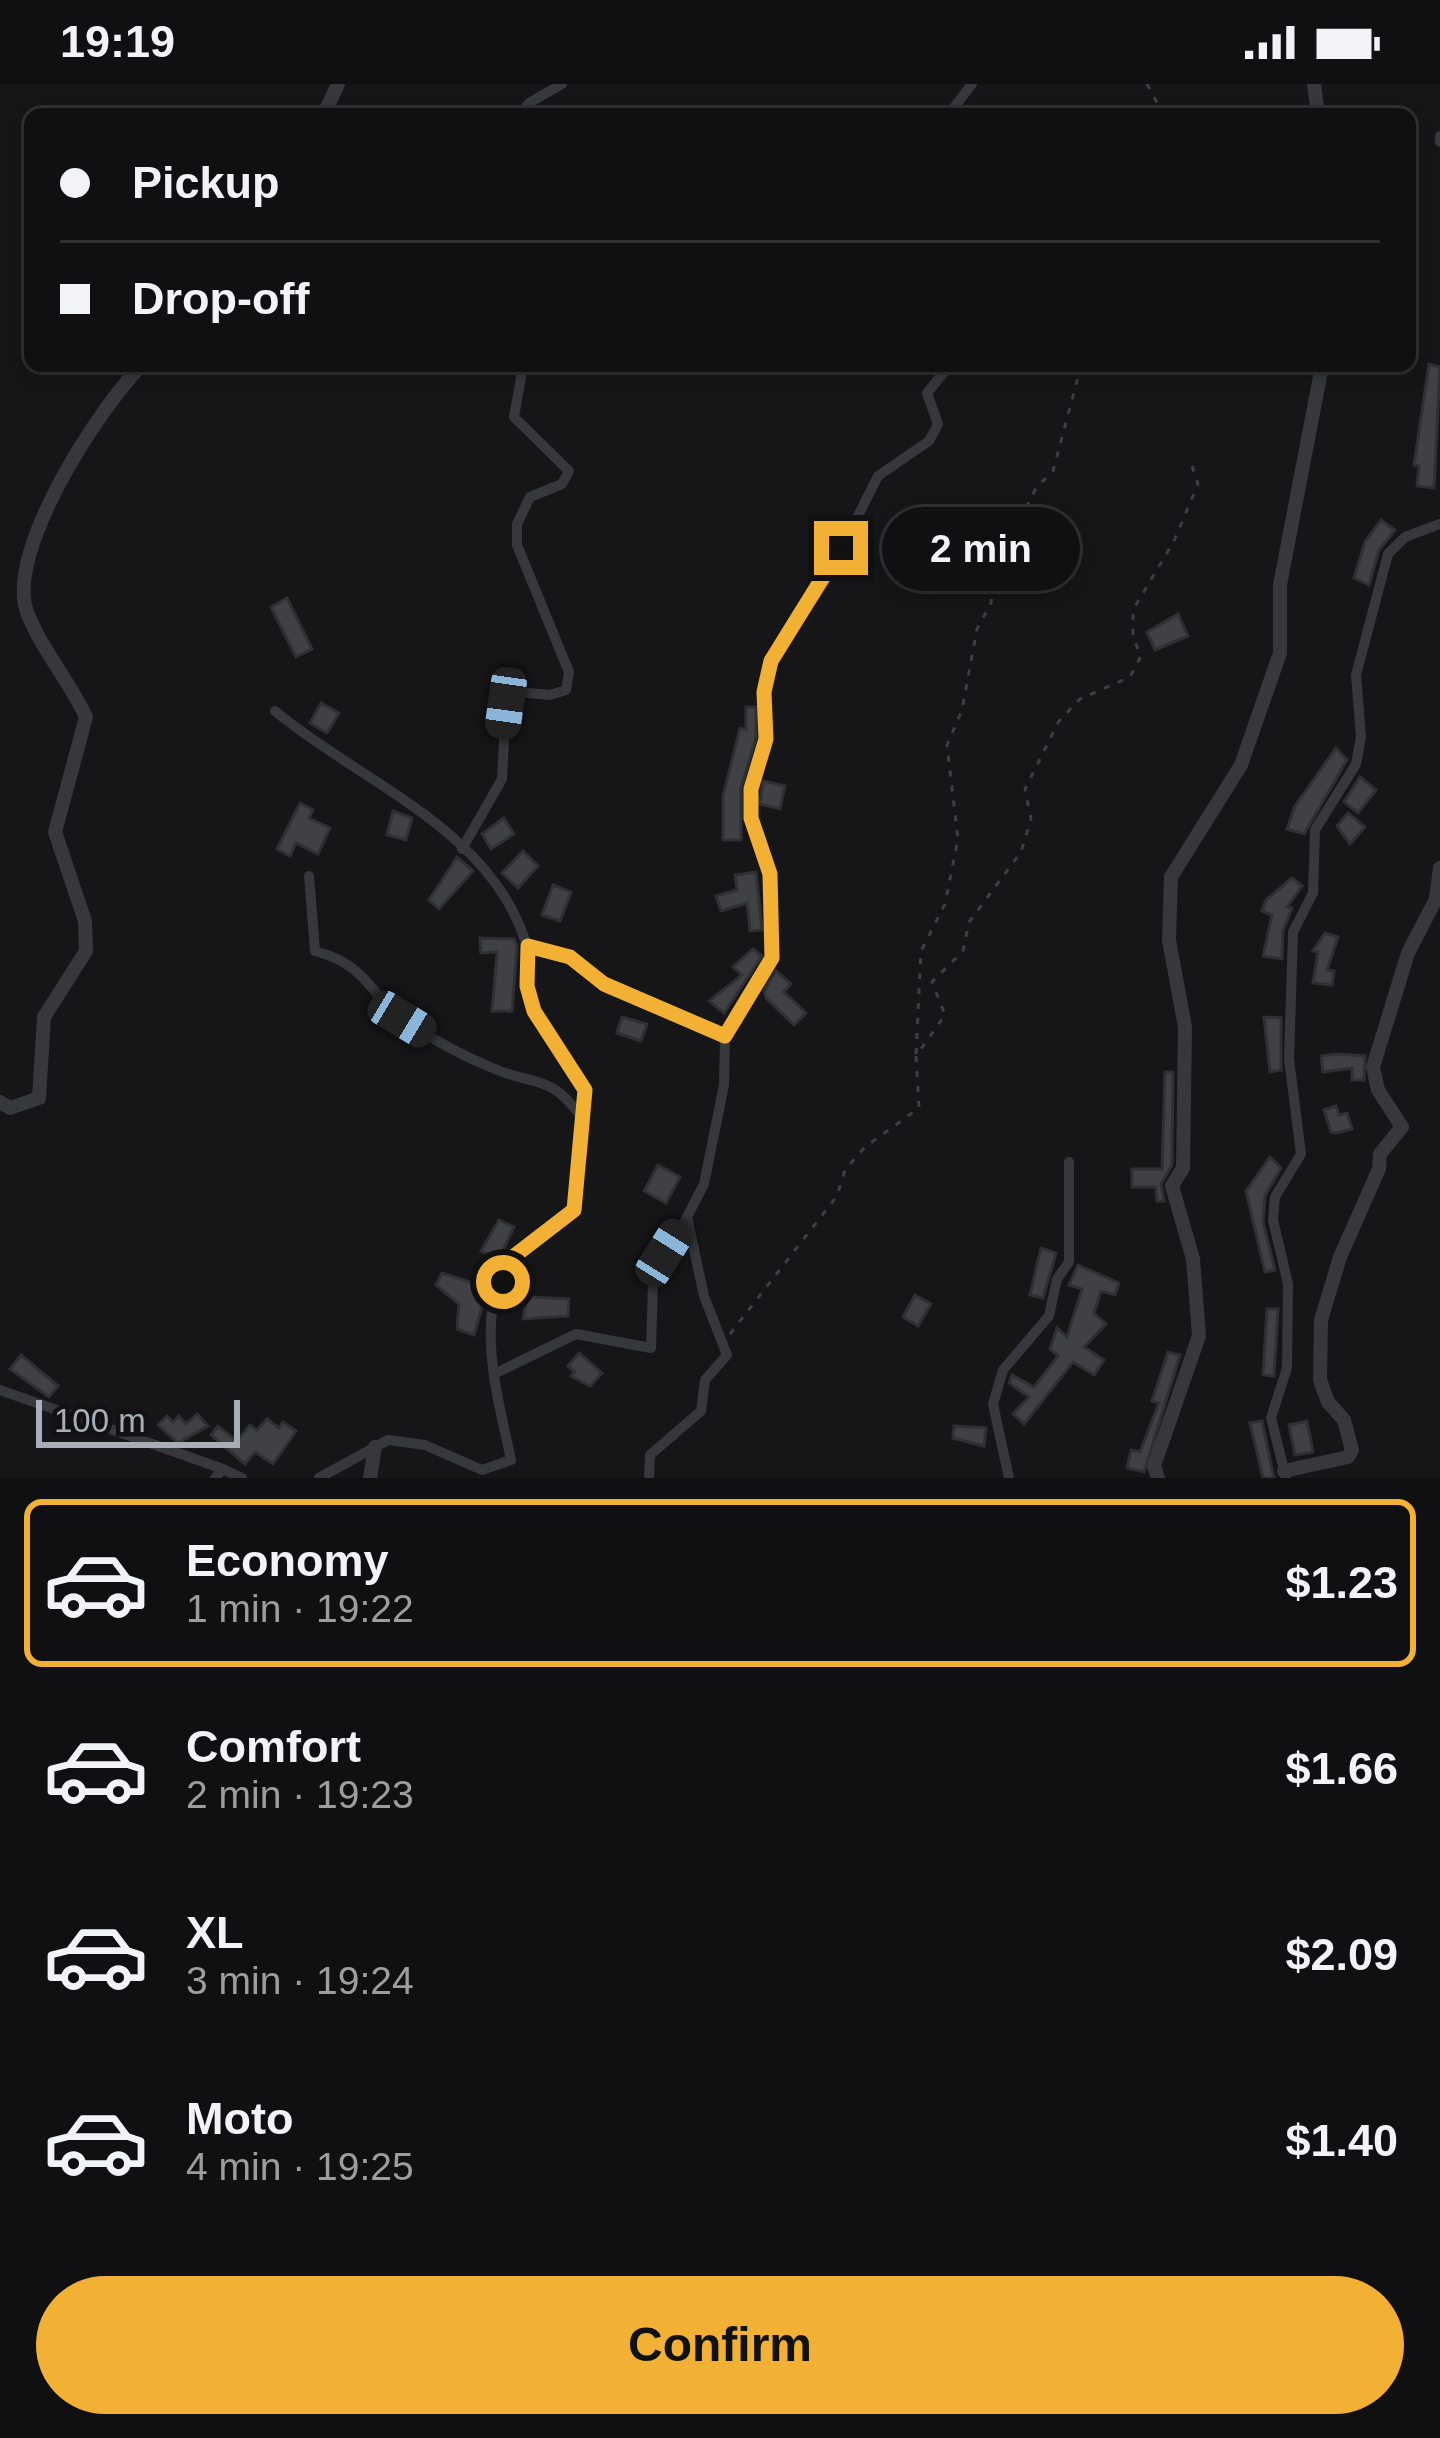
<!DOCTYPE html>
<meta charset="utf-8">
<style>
body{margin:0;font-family:Helvetica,sans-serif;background:#19191b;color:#f1f3f6;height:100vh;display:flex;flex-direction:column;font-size:45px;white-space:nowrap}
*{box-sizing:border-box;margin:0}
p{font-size:39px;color:#9c9d9f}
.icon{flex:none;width:66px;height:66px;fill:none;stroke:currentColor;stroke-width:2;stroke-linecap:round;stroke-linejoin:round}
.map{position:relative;height:1394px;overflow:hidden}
.drawer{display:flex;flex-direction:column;background:#101012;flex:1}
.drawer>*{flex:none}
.guide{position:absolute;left:24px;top:24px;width:1392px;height:264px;border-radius:18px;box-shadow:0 6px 18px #0003,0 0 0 3px #303032;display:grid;align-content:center;height:264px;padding:0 36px;background:#101012}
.scale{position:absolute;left:36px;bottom:30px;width:204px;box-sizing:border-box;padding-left:12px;border:6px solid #a8adb8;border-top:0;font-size:33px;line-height:42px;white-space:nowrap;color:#a8adb8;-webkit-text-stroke:9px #111113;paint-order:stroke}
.end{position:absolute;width:54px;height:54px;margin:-27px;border:15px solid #f2b134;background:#111;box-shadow:0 0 0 6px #111}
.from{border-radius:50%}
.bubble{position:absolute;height:84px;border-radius:42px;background:#101012;box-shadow:0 6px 18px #0003,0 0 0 3px #303032;font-size:39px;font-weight:800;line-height:84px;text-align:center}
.car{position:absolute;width:36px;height:72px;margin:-36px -18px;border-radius:15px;box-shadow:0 0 9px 3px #0007;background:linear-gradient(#222 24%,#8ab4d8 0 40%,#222 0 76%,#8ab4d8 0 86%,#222 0)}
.guide b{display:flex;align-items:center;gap:42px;height:114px;font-size:45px}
.guide b+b{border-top:3px solid #303032}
.guide i{width:30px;height:30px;background:#f1f3f6}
ul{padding:21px 0 0;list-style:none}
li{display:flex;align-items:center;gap:36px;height:168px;margin:0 24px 18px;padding:0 12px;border:6px solid transparent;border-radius:18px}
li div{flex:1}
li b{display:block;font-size:45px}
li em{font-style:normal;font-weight:800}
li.current{border-color:#f2b134}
li>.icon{width:108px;height:108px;stroke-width:1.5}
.button{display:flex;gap:24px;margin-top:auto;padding:24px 36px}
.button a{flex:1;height:138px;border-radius:72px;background:#f2b134;color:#111;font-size:48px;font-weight:800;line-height:138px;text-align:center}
.status{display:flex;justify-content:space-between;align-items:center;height:84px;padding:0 60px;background:#101012;direction:ltr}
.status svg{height:33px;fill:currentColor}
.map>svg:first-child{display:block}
.building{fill:#404145;stroke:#303034;stroke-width:3}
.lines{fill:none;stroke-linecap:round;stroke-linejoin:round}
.path{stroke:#3d3f44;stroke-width:3;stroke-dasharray:6 9;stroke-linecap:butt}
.minor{stroke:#37383d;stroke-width:10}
.tertiary{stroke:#37383d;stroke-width:14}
.route{stroke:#f2b134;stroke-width:15}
</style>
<div class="status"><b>19:19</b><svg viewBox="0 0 49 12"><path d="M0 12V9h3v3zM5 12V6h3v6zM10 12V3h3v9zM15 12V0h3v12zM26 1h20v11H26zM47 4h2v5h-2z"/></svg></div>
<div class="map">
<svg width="1440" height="1394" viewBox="0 0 1440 1394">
<rect width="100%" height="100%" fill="#161618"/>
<!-- building -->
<g class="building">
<path d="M 1429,280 L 1440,283 L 1434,404 L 1417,402 L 1419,382 L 1414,381 Z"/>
<path d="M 1381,436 L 1395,446 L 1379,466 L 1369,501 L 1354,494 L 1365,458 Z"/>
<path d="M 287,514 L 312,565 L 296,573 L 271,523 Z"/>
<path d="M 1178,530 L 1188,552 L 1155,566 L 1147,548 Z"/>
<path d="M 321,619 L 339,629 L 327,649 L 310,639 Z"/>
<path d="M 746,623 L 756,623 L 756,654 L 741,704 L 741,756 L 723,756 L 723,712 L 740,644 L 746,646 Z"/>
<path d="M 1336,664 L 1347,676 L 1304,750 L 1287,745 L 1295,722 Z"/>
<path d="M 1360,693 L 1376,706 L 1358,729 L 1344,718 Z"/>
<path d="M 763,697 L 785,702 L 780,725 L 760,720 Z"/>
<path d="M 300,719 L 313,726 L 309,734 L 330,744 L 318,770 L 296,759 L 290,772 L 277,765 Z"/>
<path d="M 393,727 L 412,734 L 406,756 L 387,751 Z"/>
<path d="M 1348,729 L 1365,743 L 1350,760 L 1337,742 Z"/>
<path d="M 504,734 L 514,750 L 491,765 L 482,750 Z"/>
<path d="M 523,767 L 538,782 L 518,804 L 502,789 Z"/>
<path d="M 457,773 L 473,787 L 439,825 L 429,816 Z"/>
<path d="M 756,788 L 762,846 L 750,847 L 747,819 L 721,827 L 716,812 L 737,806 L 735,791 Z"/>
<path d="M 1292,794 L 1302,802 L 1287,823 L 1292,824 L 1283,847 L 1282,875 L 1263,872 L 1272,831 L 1262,827 L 1266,816 Z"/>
<path d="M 553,801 L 571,808 L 560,837 L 542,831 Z"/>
<path d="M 1325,849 L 1338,853 L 1327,886 L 1334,887 L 1332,901 L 1313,899 L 1318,868 L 1313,867 Z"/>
<path d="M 480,854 L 514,855 L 517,862 L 512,927 L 492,927 L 497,868 L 481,869 Z"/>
<path d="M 753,865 L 762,872 L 724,929 L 709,917 L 742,891 L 733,883 Z"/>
<path d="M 776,887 L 791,900 L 784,908 L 806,929 L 794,941 L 766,914 L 764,907 Z"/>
<path d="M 622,933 L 647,940 L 641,957 L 617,949 Z"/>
<path d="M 1264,933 L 1281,934 L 1281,986 L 1270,988 Z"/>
<path d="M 1338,970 L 1365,972 L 1364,996 L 1352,996 L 1352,984 L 1323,988 L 1321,972 Z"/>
<path d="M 1165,988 L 1173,988 L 1172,1081 L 1161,1100 L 1164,1117 L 1157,1117 L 1156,1103 L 1132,1103 L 1132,1085 L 1162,1085 Z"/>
<path d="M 1336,1022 L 1339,1031 L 1347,1029 L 1352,1045 L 1337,1049 L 1331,1048 L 1324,1026 Z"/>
<path d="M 1270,1073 L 1281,1084 L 1265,1112 L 1263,1138 L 1275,1186 L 1265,1188 L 1246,1107 Z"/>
<path d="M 658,1081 L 680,1093 L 666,1119 L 644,1107 Z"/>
<path d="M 499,1136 L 514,1143 L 491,1192 L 474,1251 L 457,1245 L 459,1220 L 436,1201 L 442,1189 L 476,1200 L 486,1169 L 481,1167 Z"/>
<path d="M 1041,1164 L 1056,1169 L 1043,1214 L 1030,1211 Z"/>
<path d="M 1078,1181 L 1119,1199 L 1115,1211 L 1101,1207 L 1094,1229 L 1106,1240 L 1084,1263 L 1104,1276 L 1094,1291 L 1073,1278 L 1024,1340 L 1013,1330 L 1029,1313 L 1009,1299 L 1012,1291 L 1034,1303 L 1058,1272 L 1050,1265 L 1057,1244 L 1067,1253 L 1082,1205 L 1069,1201 Z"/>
<path d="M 915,1211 L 931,1220 L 918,1242 L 903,1233 Z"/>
<path d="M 527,1213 L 569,1215 L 568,1232 L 523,1235 Z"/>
<path d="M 1267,1225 L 1278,1225 L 1274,1292 L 1263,1291 Z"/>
<path d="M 1168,1268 L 1180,1271 L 1144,1388 L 1127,1384 L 1131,1366 L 1140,1368 L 1159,1319 L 1152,1317 Z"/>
<path d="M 579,1269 L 602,1289 L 590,1302 L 571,1292 L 575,1288 L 568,1282 Z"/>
<path d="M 21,1271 L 58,1302 L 49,1313 L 10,1285 Z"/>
<path d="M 197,1330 L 208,1342 L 178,1359 L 158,1341 L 167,1332 L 173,1338 L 179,1332 L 186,1340 Z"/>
<path d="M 267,1335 L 279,1344 L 283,1338 L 296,1347 L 273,1380 L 255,1368 L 245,1380 L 211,1351 L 218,1342 L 237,1357 L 250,1341 L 257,1346 Z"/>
<path d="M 1262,1337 L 1273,1390 L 1275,1394 L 1263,1394 L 1257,1369 L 1250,1339 Z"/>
<path d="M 1307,1337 L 1313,1368 L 1295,1371 L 1289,1341 Z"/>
<path d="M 954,1342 L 986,1344 L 984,1362 L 953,1354 Z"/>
</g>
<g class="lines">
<!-- path -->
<g class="path">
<path d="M 1147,0 L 1163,30"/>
<path d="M 916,970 L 921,867 L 945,820 L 958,755 L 947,661 L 962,626 L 977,545 L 991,519 L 994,488 L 1036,404 L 1053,387 L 1081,282"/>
<path d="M 730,1250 L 837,1112 L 845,1086 L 865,1063 L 919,1024 L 916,972 L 945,931 L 932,898 L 963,867 L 969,838 L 1021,768 L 1031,735 L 1025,705 L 1059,637 L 1080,615 L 1130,593 L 1141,572 L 1133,553 L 1133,526 L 1174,457 L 1198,400 L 1192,382"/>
</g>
<!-- minor -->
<g class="minor">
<path d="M 521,30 L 529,19 L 562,0"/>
<path d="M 949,30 L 972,0"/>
<path d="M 1440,52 L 1440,58"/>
<path d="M 275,627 C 360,698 490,744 526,859 C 532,879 525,901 533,922 C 543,950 568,973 581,1000 C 593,1021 577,1099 574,1127 C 556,1141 527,1155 513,1173 C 471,1227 499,1317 511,1376 L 482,1386 L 425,1361 L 388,1356 L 319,1394"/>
<path d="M 462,765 L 502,695 L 506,618 L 516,608 L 550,611 L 566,606 L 569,588 L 517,461 L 517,440 L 530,413 L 562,400 L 569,387 L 514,333 L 523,282"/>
<path d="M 309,792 L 315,867 C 371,882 368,912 408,939 C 434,956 461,971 490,983 C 537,1004 548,987 583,1035"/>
<path d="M 528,862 L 570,873 L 604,900 L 725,953"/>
<path d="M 494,1290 L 576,1250 L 651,1264 L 653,1199 L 704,1100 L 724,1001 L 725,953 L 772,874 L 771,790 L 750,734 L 751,705 L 766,655 L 765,608 L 771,577 L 825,497 L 878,392 L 929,357 L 938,340 L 927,309 L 949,282"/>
<path d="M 0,1306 L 223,1385 L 215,1394"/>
<path d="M 223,1385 L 242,1394"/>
<path d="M 649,1394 L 650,1371 L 701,1327 L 705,1296 L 727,1271 L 704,1212 L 687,1133"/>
<path d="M 1009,1394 L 993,1320 L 1003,1286 L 1049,1232 L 1057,1195 L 1069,1178 L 1069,1078"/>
<path d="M 1286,1394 L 1271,1334 L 1287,1284 L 1288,1200 L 1273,1136 L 1275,1113 L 1301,1070 L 1289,975 L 1293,848 L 1313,809 L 1315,746 L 1356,680 L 1361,653 L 1356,591 L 1388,470 L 1405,453 L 1440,440"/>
</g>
<!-- tertiary -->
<g class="tertiary">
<path d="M 1314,0 L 1318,30"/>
<path d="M 324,30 L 338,0"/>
<path d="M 0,1018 L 10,1024 L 39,1014 L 44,933 L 86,867 L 85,837 L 55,748 L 86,633 C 69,596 41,565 27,528 C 5,468 99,324 141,282"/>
<path d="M 1284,1387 L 1348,1373 L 1352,1366 L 1344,1336 L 1328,1318 L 1320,1296 L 1321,1236 L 1340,1173 L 1379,1085 L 1380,1070 L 1402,1043 L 1378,1006 L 1373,983 L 1408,869 L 1436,815 L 1440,784"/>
<path d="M 370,1394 L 375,1363"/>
<path d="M 1158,1394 L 1154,1382 L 1199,1252 L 1193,1175 L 1172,1102 L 1183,1084 L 1185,943 L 1169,856 L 1171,793 L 1241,681 L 1280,569 L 1280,501 L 1322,282"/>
</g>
</g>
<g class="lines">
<!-- route -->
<path class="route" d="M 503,1198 L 513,1173 L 574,1126 L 585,1006 L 534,927 L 527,902 L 528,862 L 570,873 L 604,900 L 725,952 L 772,874 L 770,790 L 751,734 L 751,705 L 766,655 L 764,608 L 771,577 L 841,464"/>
</g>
</svg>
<div class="scale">100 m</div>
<i class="end from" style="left:503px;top:1198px"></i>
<i class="end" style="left:841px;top:464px"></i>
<div class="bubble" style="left:882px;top:423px;width:198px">2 min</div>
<i class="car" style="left:506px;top:619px;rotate:188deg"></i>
<i class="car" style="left:402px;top:935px;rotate:121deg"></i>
<i class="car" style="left:664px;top:1169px;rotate:32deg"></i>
<div class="guide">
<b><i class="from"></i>Pickup</b>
<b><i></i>Drop-off</b>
</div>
</div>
<section class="drawer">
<ul>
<li class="current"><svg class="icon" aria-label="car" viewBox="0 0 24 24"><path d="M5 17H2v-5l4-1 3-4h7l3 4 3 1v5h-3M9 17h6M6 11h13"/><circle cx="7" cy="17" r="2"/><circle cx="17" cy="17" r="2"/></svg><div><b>Economy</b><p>1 min · 19:22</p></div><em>$1.23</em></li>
<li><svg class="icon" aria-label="car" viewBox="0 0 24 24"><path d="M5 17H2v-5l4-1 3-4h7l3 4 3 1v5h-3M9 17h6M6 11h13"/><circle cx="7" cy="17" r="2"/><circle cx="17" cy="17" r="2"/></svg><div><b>Comfort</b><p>2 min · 19:23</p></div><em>$1.66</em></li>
<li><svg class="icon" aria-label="car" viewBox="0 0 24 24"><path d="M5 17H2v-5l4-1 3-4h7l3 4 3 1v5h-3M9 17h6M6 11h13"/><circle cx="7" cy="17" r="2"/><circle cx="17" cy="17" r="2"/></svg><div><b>XL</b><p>3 min · 19:24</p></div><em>$2.09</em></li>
<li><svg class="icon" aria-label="car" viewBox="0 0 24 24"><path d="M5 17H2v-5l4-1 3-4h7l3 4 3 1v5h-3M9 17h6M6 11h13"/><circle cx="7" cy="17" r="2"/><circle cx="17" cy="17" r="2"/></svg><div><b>Moto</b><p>4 min · 19:25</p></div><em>$1.40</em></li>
</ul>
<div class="button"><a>Confirm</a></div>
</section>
